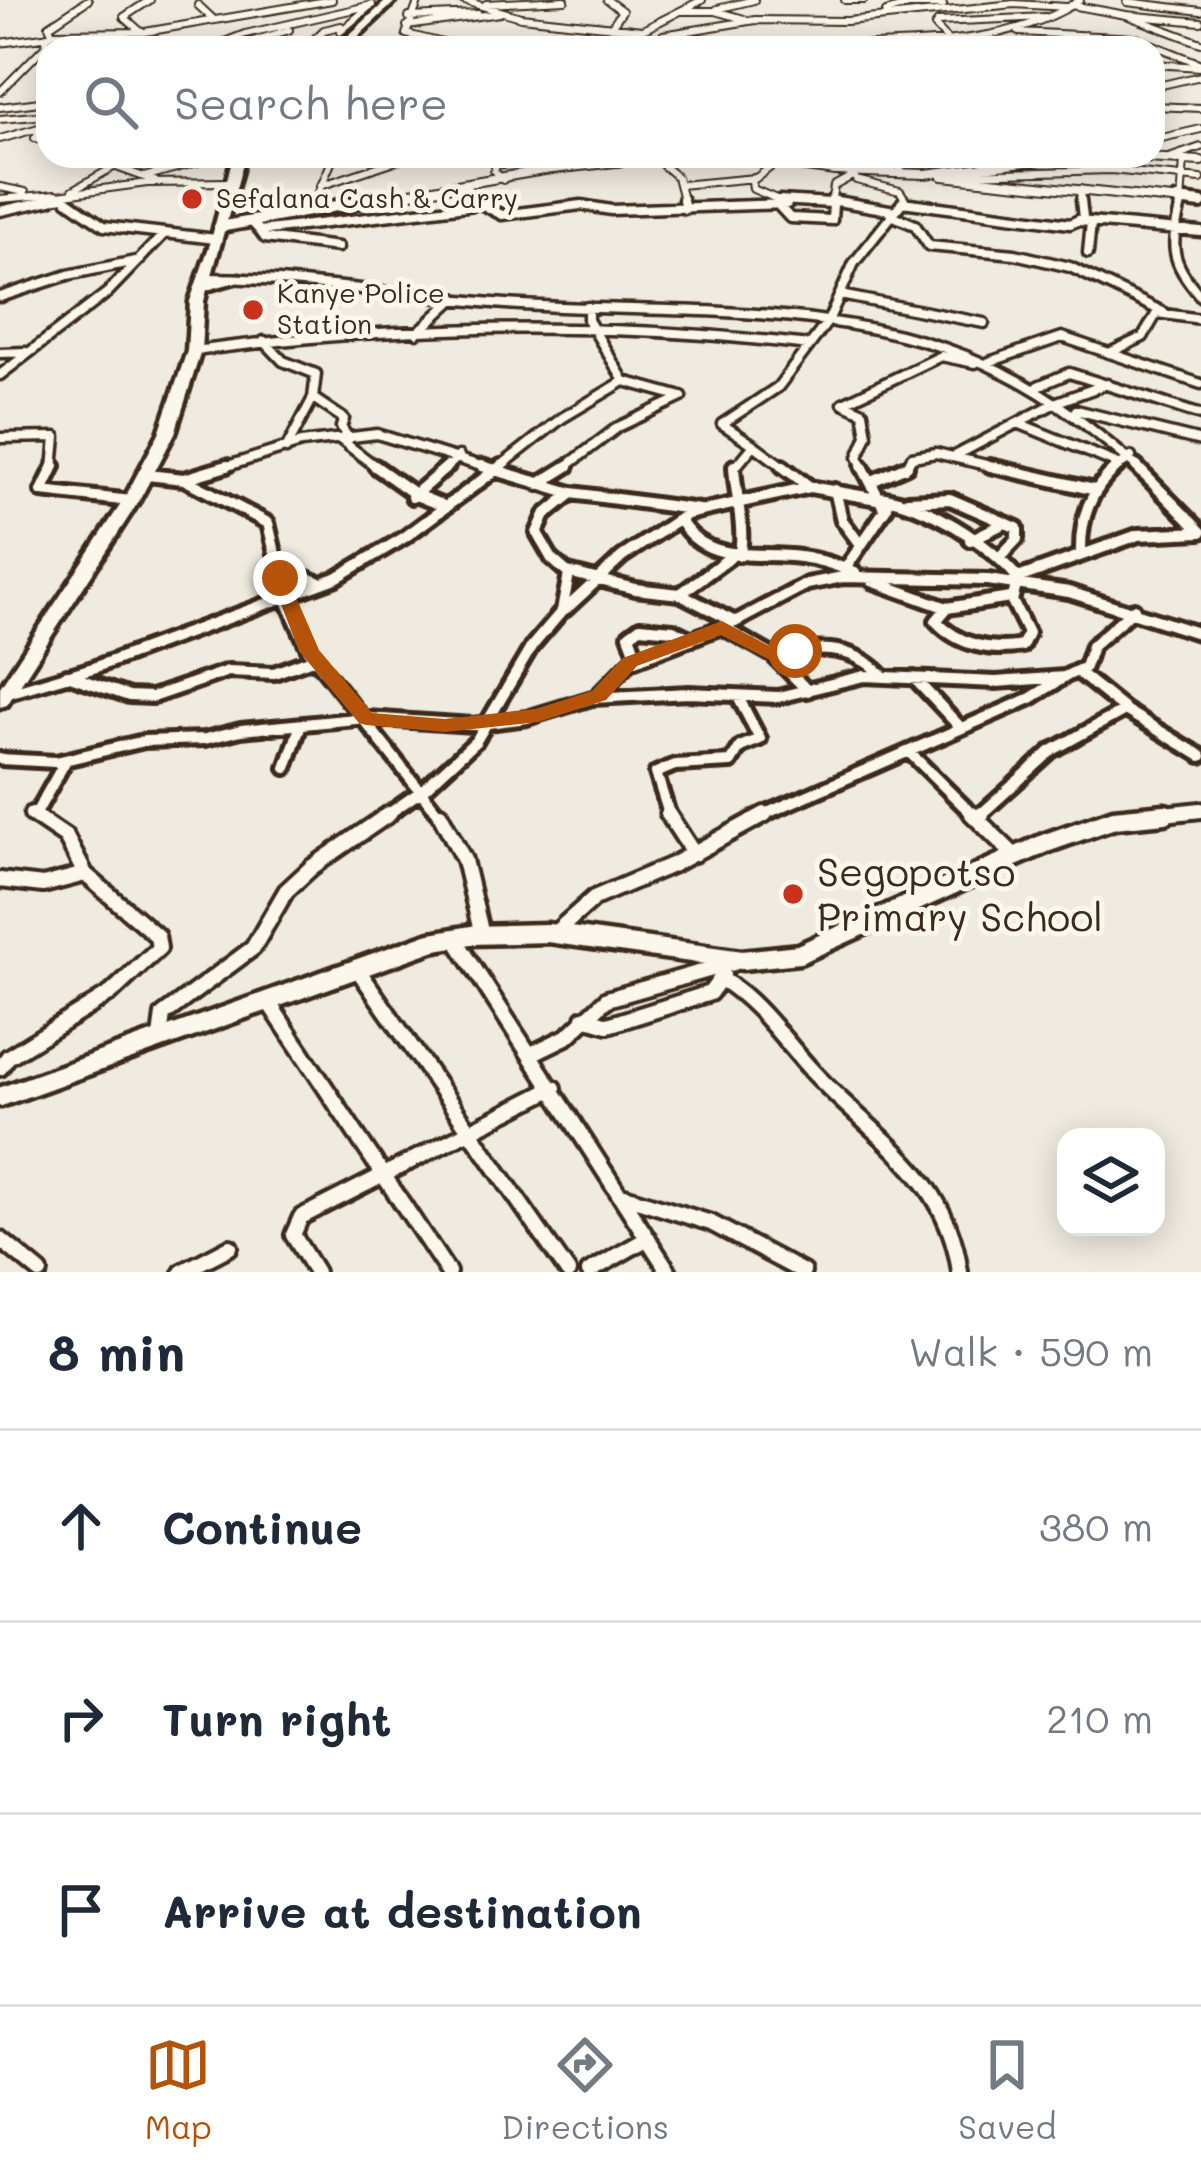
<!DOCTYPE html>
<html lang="en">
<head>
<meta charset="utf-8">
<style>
	body { margin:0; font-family:Mali,sans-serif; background:#f6f6f7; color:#1f2937 }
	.controls { position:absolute; right:36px; bottom:36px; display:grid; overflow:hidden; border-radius:24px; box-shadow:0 6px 30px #0003 }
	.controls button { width:108px; height:108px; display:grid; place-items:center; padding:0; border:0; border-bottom:3px solid #e0e1e3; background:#fff; color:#1f2937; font:60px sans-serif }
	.stop { position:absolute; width:36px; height:36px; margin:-27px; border:9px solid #b45309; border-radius:50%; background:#fff }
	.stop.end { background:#b45309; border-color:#fff; box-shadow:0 3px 12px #0008 }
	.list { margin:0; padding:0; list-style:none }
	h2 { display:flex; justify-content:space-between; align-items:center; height:156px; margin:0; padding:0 48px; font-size:51px }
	h2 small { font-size:39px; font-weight:400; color:#747a83 }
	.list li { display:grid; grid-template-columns:78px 1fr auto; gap:36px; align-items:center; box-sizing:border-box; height:192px; padding:0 48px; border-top:3px solid #e0e1e3 }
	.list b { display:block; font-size:45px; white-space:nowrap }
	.list em { font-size:39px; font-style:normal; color:#747a83 }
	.icon { flex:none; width:66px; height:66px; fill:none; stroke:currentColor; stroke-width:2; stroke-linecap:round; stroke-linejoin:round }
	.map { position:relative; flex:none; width:1201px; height:1272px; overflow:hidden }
	.search { position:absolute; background:#fff; box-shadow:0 6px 30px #0003; left:36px; right:36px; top:36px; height:132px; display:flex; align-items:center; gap:30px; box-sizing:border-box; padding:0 42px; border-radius:36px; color:#747a83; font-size:45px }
	.sheet { height:732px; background:#fff }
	nav { display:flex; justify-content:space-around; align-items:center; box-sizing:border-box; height:168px; border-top:3px solid #e0e1e3; background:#fff; font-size:33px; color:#747a83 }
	nav a { display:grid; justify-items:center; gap:6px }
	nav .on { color:#b45309 }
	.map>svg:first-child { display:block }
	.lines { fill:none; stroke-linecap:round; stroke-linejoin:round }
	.street-far3-casing { stroke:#3b2a1e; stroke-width:10 }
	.street-far2-casing { stroke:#3b2a1e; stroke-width:15 }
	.street-far1-casing { stroke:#3b2a1e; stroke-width:20 }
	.street-casing { stroke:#3b2a1e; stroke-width:22 }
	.secondary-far3-casing { stroke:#3b2a1e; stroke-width:12 }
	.secondary-far2-casing { stroke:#3b2a1e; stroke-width:18 }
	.secondary-far1-casing { stroke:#3b2a1e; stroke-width:22 }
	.secondary-casing { stroke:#3b2a1e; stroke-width:27 }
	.highway-casing { stroke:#3b2a1e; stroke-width:9 }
	.street-far3 { stroke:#fbf7ec; stroke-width:6 }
	.street-far2 { stroke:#fbf7ec; stroke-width:8 }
	.street-far1 { stroke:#fbf7ec; stroke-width:10 }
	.street { stroke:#fbf7ec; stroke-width:14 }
	.secondary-far3 { stroke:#fbf7ec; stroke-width:8 }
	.secondary-far2 { stroke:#fbf7ec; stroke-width:10 }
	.secondary-far1 { stroke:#fbf7ec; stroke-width:14 }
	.secondary { stroke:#fbf7ec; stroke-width:18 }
	.highway { fill:#fbf7ec; fill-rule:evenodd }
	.route { fill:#b45309 }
	.poi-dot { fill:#c8321e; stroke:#fbf7ec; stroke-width:4.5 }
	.labels { text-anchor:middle; stroke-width:10; stroke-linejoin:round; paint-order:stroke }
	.far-poi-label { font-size:27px; fill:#3b2a1e; stroke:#fbf7ec; text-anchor:start }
	.near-poi-label { font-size:39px; fill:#3b2a1e; stroke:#fbf7ec; text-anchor:start }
</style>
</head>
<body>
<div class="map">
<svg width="1201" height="1272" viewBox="0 0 1201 1272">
	<rect width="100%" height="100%" fill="#f0ebe0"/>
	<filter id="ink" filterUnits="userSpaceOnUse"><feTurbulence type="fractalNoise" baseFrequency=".00833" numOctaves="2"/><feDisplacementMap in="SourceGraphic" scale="24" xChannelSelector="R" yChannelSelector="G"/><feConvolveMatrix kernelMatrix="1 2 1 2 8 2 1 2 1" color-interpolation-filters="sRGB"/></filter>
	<g filter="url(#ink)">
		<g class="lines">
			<defs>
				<path id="street-far3" d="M88,0l-39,26 3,7 93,-1 187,-32
					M419,0l-13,34 58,14
					M461,0l60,17 121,13
					M607,0l15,11 -11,16
					M845,0h19
					M1127,2l74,9
					M486,4l79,-4
					M198,5l16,15
					M1071,5l55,10 75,28
					M717,9l37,-9
					M681,11h35l28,8
					M886,12l23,-7h34
					M1126,15l75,7
					M409,17l69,-3
					M407,26l93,-13
					M140,31l-16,-14 26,-17
					M341,31l28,-24
					M1019,32l117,6 65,26
					M663,35l92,-15 92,1 167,-17 53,3
					M1086,35l22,13
					M687,37l106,11
					M945,37l-10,-11 3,-4 107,-5
					M0,43l50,-7
					M209,48l36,-14 127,-29
					M230,48l59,-18
					M305,48l19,-18 17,-4
					M580,48l55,-14 67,-34
					M625,48l8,-3
					M793,48c89,-6 212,4 287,-48
					M1076,48h12
					M1153,64l48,3
					M1153,87l48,-11
					M0,92l46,-47 1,-9
					M1153,106l48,2
					M0,107l48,-6
					M0,119l48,-4
					M42,128l-7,10 13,4
					M0,139l42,-12
					M1153,140l48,-11
					M86,156l69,25
					M652,156l25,21 7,26
					M848,156l8,24 44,11 5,8 -4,4
					M898,156l3,17
					M974,156l14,8
					M1166,159l35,-12
					M776,163l-24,18 1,8 33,14
					M802,167l26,-11
					M963,174l148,-4 90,9
					M144,177l75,-21
					M503,180l-9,-9 2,-6 97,-9
					M680,185l75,-7
					M320,186l90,-30
					M466,186l8,17
					M0,187l25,5
					M1080,189l1,14
					M73,190l46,-26
					M58,195l89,-12 84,-1
					M0,199l56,-5
					M902,202l11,1
					M36,203l27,-5 8,5
					M319,203l-1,-10 16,-37
					M809,203h22
					M835,203h-4l3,-17 20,-11
					M1181,203l3,-43"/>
				<path id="street-far2" d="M67,200l37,26 112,13
					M319,200l1,7
					M473,200l29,15 79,-10 30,5 176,-6
					M683,200l2,9
					M779,200l52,3
					M831,200l64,11
					M1182,200c-12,48 -13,59 19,97
					M902,202l168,22 13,-6 -2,-18
					M778,205l12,13 42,2 1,-16
					M0,211l51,-11
					M891,215l24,10 14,21 86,8 55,13 93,45
					M251,221l9,10 215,-26
					M1079,221l122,11
					M260,231l5,7 73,9
					M1088,253l3,-31
					M203,278c107,0 212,21 318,27 160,10 338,-7 485,69 50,25 91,59 134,95
					M840,295l144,28
					M0,297l68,-22 72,-15
					M417,333l38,-35
					M264,341l19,20 33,13 -3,24 -27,51
					M194,351c203,-27 412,-30 615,-6
					M0,353l26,-1
					M1109,353l34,-16 14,-24 44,6
					M989,362l73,-25 139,47
					M0,375l107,-82 56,-58
					M1038,386l31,-13 132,42
					M313,398l31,21 -3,8 8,12
					M1076,410l125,31
					M1018,423l100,41
					M0,438l56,-1 -3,32
					M341,440l38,29
					M754,445l32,24
					M953,457l104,-55 50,-18
					M218,469l83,-26 76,-9 114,35
					M445,469l14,-13
					M497,469l65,-51 62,-37 -36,-61v-13
					M563,469l55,-42 64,-30 -58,-16
					M734,469l20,-24 -32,-21 56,-37 50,-66 26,-58 50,-63
					M864,469l-6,-12 9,-22 -4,-23 -20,-9 98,-47 34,7
					M905,469l7,-12 24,-4 67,16
					M1114,469l17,-12"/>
				<path id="street-far1" d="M54,466l-12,25 89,10
					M375,466l41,29 30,12
					M482,466l90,27 127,17
					M734,466c1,26 12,67 5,89
					M782,466l28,21
					M862,466l22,42
					M990,466l105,24
					M1136,466l65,66
					M147,475l37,4 84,44 17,73 24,55 132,166
					M184,479l43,-13
					M872,481l35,-15
					M539,484l29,-18
					M835,490l7,30 17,23
					M412,497l36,-31
					M879,497c49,7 107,44 139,81l-6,23 16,32 -6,13c-31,6 -64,-1 -86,-25l11,-13 63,-10
					M907,501l43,-2 67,29v11l-17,18
					M679,519c26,46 76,32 121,38 19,2 37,8 55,16
					M970,540l33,-16
					M1081,554c-1,-36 9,-64 37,-88
					M733,555l-53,39 55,28
					M279,567l41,16
					M845,569l42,-62
					M568,572l67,17 45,5
					M1018,578l120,-43 63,-3
					M872,581l75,27
					M565,610l57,-53 65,-43 123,-27 67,12
					M722,627l50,28 36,36
					M772,655c41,-8 79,-12 110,20
					M638,659l-9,-24 11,-8 33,3 19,9
					M1078,672l47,38 76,46
					M67,675l62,21 23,1 76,-26 46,2 41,-15
					M914,678l47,50
					M5,694l88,-26 243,-90 69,-41 96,-71
					M597,696l33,-34 105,-40 72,-38 36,-7 145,3 81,12 132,42
					M909,752l66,65
					M0,759l56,3 88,-21 61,-2 36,-9 125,-12 107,7 54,-7 65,-20 97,-5 89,4 86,-21 132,6 68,-5 21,-10 7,-21 42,-37
					M286,768l14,-41
					M34,817l32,-57
					M384,817l40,-28 52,-48 56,-95 30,-35 7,-37 -17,-15 -15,-26 8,-18 27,-22
					M670,817l-14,-44 19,-8 56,-3 9,-15 20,-8 -22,-42
					M758,817l273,-119 29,-18
					M978,817l73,-66 74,-41"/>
				<path id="street" d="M440,814l24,46 17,71
					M668,814l26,40
					M972,814l43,42
					M978,817l4,-3
					M0,880l43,5 42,-11
					M556,932l38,-34 80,-34 91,-50
					M454,937l215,335
					M356,967l212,305
					M723,980c39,25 60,60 91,93 62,67 133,101 146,199
					M267,1000l181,272
					M584,1018l24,7 102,-32 13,-18
					M160,1037l3,-22 90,-67 33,-57 26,-24 77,-53
					M531,1054l37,-18 39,-37 126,-36
					M0,1068l8,-11 103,-64 48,-45 -2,-12 -72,-62 -19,-37 -34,-23
					M621,1195l90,28 92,49
					M0,1239l40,33
					M182,1272l48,-25
					M316,1272l-23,-37 8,-18 253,-129
					M589,1272l59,-34"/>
				<path id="secondary-far3" d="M726,156l109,15 90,3 150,-18
					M1108,156l93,5
					M943,176l258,27
					M353,203l191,-33 126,-14"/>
				<path id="secondary-far2" d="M1177,200l24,3
					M219,227l151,-27"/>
				<path id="secondary-far1" d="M1136,817l65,-7"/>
				<path id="secondary" d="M0,1097l431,-155 40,-7 77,-2 194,27 57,-6 247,-111 68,-24 51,-5"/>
				<path id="highway" d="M387,0h10l-51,48h-11z
					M233,156h12l-35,126 30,-7 6,4 -39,11 -3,11 -3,50 -26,82 -36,68 -132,204 -7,2v-20l123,-186 36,-68 28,-82 3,-50 20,-57z"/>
			</defs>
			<use href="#street-far3" class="street-far3-casing"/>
			<use href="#street-far2" class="street-far2-casing"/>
			<use href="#street-far1" class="street-far1-casing"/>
			<use href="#street" class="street-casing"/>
			<use href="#secondary-far3" class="secondary-far3-casing"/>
			<use href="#secondary-far2" class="secondary-far2-casing"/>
			<use href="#secondary-far1" class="secondary-far1-casing"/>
			<use href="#secondary" class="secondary-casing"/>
			<use href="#highway" class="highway-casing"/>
			<use href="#street-far3" class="street-far3"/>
			<use href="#street-far2" class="street-far2"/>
			<use href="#street-far1" class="street-far1"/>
			<use href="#street" class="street"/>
			<use href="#secondary-far3" class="secondary-far3"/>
			<use href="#secondary-far2" class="secondary-far2"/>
			<use href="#secondary-far1" class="secondary-far1"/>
			<use href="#secondary" class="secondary"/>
			<use href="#highway" class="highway"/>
		</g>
	</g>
	<path class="route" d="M273,574h13l33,76 53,63 73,6 91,-10 56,-18 31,-33 99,-37 53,28 20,-4 10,6 -33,10 -51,-26 -84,31 -31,34 -68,22 -93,10 -79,-7 -7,-2 -60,-72 -28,-73z"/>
	<g class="poi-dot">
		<circle cx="192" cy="199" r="12"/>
		<circle cx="253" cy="310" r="12"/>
		<circle cx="793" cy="894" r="12"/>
	</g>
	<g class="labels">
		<g class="far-poi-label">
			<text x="216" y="208">Sefalana Cash &amp; Carry</text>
			<text x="277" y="303">Kanye Police<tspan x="277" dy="31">Station</tspan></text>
		</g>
		<g class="near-poi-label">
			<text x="817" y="886">Segopotso<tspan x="817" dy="45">Primary School</tspan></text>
		</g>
	</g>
</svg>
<div class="controls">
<button><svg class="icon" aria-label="layers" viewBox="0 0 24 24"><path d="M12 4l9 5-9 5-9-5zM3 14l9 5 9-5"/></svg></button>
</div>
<div class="stop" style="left:795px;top:651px"></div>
<div class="stop end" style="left:280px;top:578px"></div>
<div class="search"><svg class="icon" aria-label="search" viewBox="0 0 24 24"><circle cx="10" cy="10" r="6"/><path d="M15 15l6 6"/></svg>Search here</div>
</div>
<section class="sheet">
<h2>8 min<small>Walk · 590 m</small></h2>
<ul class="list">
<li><svg class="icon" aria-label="ahead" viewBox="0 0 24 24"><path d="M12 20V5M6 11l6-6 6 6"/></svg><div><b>Continue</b></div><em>380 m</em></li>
<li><svg class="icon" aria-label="right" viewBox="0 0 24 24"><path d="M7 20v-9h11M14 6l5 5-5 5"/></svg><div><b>Turn right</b></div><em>210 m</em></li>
<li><svg class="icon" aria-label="arrive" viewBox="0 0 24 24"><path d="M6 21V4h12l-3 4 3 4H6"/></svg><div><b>Arrive at destination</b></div></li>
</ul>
</section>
<nav>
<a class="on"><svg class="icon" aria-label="map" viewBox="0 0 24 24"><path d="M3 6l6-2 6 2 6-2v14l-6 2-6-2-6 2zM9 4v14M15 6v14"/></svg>Map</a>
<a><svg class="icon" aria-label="directions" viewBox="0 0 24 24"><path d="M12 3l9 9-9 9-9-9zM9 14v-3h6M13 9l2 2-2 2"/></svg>Directions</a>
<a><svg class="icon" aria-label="saved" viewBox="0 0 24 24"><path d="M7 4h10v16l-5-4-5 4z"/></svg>Saved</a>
</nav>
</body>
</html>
